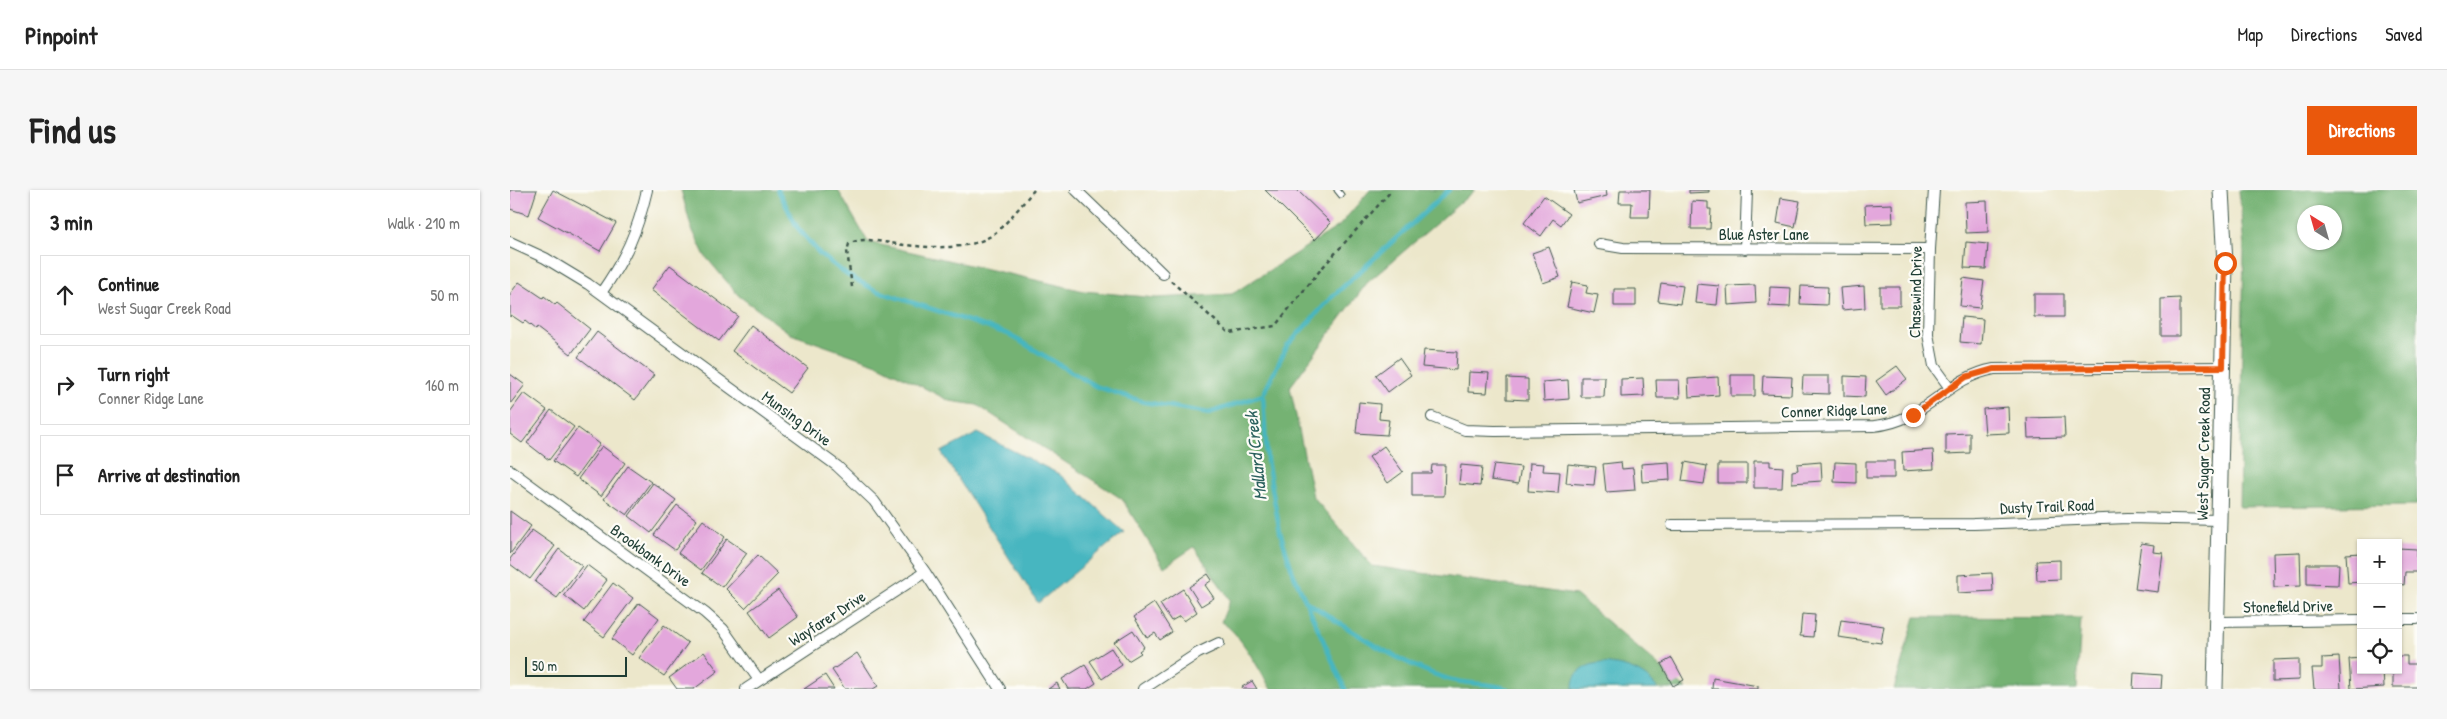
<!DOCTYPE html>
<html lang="en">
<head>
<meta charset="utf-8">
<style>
	body { margin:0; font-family:"Patrick Hand",sans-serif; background:#f6f6f6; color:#222 }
	.controls { position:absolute; right:15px; bottom:15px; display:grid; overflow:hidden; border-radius:0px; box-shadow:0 1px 4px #0004 }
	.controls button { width:45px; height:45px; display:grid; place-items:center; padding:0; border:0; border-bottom:1px solid #e0e0e0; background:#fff; color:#222; font:25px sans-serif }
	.compass { position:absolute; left:1787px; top:15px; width:45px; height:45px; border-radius:50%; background:#fff; box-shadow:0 1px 4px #0004; rotate:323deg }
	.scale { position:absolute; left:15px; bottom:12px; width:102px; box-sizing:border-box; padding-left:5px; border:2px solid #1f3d34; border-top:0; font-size:14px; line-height:18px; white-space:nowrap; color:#1f3d34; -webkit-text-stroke:4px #fdfcf7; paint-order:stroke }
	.stop { position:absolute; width:15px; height:15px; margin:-11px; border:4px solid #ea580c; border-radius:50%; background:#fff }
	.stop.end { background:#ea580c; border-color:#fff; box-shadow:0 1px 5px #0008 }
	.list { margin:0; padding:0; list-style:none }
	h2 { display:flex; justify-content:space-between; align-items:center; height:65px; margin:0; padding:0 20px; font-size:21px }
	h2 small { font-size:16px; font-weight:400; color:#767676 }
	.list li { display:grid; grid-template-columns:32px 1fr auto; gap:15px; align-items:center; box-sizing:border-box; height:80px; margin:0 10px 10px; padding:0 10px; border:1px solid #e0e0e0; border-radius:0px }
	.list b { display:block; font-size:19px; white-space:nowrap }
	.list p { margin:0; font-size:16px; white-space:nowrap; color:#767676 }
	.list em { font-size:16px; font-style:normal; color:#767676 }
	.icon { flex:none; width:28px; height:28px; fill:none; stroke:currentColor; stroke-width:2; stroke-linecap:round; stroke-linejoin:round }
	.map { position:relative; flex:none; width:1907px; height:499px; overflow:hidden; border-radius:0px }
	header { display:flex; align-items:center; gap:30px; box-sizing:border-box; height:70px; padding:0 25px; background:#fff; border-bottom:1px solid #e0e0e0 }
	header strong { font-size:24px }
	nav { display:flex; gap:28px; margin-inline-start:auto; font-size:18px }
	.intro { display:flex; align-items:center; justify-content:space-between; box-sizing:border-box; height:120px; padding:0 30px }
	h1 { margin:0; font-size:35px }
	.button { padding:12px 22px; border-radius:0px; background:#ea580c; color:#fff; font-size:18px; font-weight:700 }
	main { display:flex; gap:30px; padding:0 30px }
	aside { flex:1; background:#fff; border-radius:0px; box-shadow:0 1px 4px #0004 }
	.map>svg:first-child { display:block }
	.forest { fill:#75b273; stroke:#4a7854; fill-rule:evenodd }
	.water { fill:#47b6c0; stroke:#337a7a }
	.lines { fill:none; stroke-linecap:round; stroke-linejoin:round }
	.stream { stroke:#47b6c0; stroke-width:4.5 }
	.building { fill:#e3a7dc }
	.service-casing { stroke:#3e564b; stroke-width:7 }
	.minor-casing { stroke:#3e564b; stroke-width:12 }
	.secondary-casing { stroke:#3e564b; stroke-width:17 }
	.path { stroke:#3e564b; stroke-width:2.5; stroke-dasharray:4 4; stroke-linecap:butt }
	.service { stroke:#fff; stroke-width:5 }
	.minor { stroke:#fff; stroke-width:10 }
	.secondary { stroke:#fff; stroke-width:15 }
	.route { stroke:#ea580c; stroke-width:6 }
	.labels { text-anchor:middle; stroke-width:4.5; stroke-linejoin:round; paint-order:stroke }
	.street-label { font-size:16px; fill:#1f3d34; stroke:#fdfcf7 }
	.water-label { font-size:18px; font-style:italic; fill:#2b615e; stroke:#fdfcf7 }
</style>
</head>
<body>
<header>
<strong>Pinpoint</strong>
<nav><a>Map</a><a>Directions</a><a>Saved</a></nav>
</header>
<div class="intro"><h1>Find us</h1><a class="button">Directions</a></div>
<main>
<aside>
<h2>3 min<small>Walk · 210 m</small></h2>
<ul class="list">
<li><svg class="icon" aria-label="ahead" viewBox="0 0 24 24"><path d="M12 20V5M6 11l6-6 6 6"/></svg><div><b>Continue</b><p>West Sugar Creek Road</p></div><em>50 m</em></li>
<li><svg class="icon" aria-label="right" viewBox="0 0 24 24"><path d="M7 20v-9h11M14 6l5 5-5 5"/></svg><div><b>Turn right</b><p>Conner Ridge Lane</p></div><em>160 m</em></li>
<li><svg class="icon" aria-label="arrive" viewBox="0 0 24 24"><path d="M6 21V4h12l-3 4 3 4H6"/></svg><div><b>Arrive at destination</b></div></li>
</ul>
</aside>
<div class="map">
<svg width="1907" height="499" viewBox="0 0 1907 499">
	<rect width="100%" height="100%" fill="#fdfcf7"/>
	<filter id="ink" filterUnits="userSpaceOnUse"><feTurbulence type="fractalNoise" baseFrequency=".02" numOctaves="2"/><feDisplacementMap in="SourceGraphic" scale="10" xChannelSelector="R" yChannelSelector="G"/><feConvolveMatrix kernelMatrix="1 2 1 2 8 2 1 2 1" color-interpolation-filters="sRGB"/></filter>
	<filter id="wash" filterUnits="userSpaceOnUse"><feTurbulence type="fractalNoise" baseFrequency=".0096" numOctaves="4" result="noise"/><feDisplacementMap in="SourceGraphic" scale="20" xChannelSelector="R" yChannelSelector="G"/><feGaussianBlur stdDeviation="1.12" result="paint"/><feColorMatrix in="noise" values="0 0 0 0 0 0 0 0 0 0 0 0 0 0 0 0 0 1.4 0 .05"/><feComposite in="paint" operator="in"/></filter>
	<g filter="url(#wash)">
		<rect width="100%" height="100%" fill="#ece7cb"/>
		<path class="forest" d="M171,0h157l30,52 216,49 72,7 76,-4 107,-68 31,-36h105l-108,93 -77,104 23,110 59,69 204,29 110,94h-415c-12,-19 -31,-57 -50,-67l9,-22 -36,-53 -30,20 -42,-68 -145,-94 -27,-4 -73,-37 -86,-30 -52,-38 -34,-40 -14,-29z
			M1729,0h178v315l-178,2 5,-258zM1794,22h30v30h-30z
			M1405,427l166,1 -4,71h-183z"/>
		<path class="water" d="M468,243l81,41 65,58 -86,71 -97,-151z
			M1089,473c23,1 45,7 59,26h-85c-1,-17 12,-24 26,-26z"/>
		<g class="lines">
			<path class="stream" d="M268,0l19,37 23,27 27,21 30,16 131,43 87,52 49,16 65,11 54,-18
				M797,412c44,28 90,61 141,77 19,6 40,3 60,10
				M835,499l-52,-116 -13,-41 -13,-72 -4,-65 24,-49 45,-49 117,-107"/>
		</g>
		<g id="blocks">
			<path class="building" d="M0,0h27l-8,25 -19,-6z
				M43,0l63,33 -16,28 -62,-34z
				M755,0h32l34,33 -16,17z
				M1064,0h32l1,6 -30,7z
				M1110,0h30l-1,27h-18l1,-14h-13z
				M1179,0h20v2l-20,1z
				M1034,6l25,18 -8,11 -8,-6 -12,17 -17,-13z
				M1271,8l19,3 -5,26 -18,-4z
				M1182,11l16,1v7h3l-1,20h-19z
				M1477,11l1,31 -22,1 -1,-31z
				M1382,14l1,19 -27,1 -1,-19z
				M1456,52l22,2 -2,25 -22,-1z
				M1039,57l11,30 -17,6 -11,-30z
				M160,75l68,51 -19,25 -68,-51z
				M1453,88l21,3 -4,27 -20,-2z
				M9,92l24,16 1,-2 11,9 2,-2 33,26 -19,25 -34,-26 -1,2 -11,-9 -2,2 -12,-8 -1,2v-23z
				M1062,92l16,3 -2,8 12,2 -4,18 -27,-6z
				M1151,93l22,3 -3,18 -22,-3z
				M1187,94l22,2 -2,19 -22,-2z
				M1245,95l1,18 -28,2 -1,-19z
				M1291,96l27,1 -1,18 -27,-1z
				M1354,96l1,22 -23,2 -2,-22z
				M1260,97l21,1 -1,19 -21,-1z
				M1370,97h20v19h-20z
				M1104,99h22v17h-22z
				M1524,104h30v23h-30z
				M1670,108v38h-19v-37z
				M1452,127l21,2 -2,25 -21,-2z
				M241,135l57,43 -19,25 -57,-42z
				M87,142l57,43 -19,25 -57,-43z
				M914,160l33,2 -1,18 -34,-3z
				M889,168l12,17 -23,17 -12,-17z
				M1387,176l10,13 -21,16 -10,-14z
				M959,182l20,1 -2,20 -19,-1z
				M0,184l15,11 -15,19z
				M1221,185h24v21h-24z
				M1253,186l29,1 -1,18 -29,-1z
				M1293,186h26v18l-27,-1z
				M1334,186l22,1 -1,20 -21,-1z
				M1071,187h24l-1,20h-23z
				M1208,187l1,18 -30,2 -1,-18z
				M997,188l21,1v21l-21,-1z
				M1133,188l1,18 -23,1v-18z
				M1058,190l1,19 -25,2 -1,-19z
				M1146,190h23l1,18h-23z
				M14,203l23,17 -25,33 -12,-9v-22z
				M849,212l21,2 -1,15 10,1 -2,15 -31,-2z
				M1498,217l1,26 -24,1 -2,-25z
				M41,220l23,17 -25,33 -22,-17z
				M1554,227l1,20 -37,1 -1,-20z
				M68,238l22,16 -24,33 -23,-16z
				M1460,243v20l-24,1v-20z
				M92,256l23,17 -24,33 -23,-17z
				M874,256l19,26 -15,11 -19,-26z
				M1423,260l1,19 -31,2 -1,-19z
				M1244,271h16v5l13,1 -1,21h-28z
				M1356,271h28v17h-28z
				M1111,272l1,7 11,-1 2,22 -29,2 -3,-28z
				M1159,272l1,18 -28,2 -1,-18z
				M1175,272l22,4 -3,18 -22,-3z
				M1311,272l1,19 -30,2v-12l6,-1 -1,-6z
				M1325,272l21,1v20l-22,-1z
				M1020,273l14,1 -1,7 17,1 -2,21 -30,-2z
				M984,274l27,3 -3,17 -27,-4z
				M1058,274l28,3 -2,18 -28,-2z
				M1208,274h29v19h-29z
				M922,275h13l-1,31h-32v-23h19z
				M951,275l21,2 -2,19 -21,-2z
				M118,276l23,16 -24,33 -23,-16z
				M143,293l23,17 -25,33 -22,-17z
				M167,315l20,15 -22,30 -21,-15z
				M0,321l21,15 -21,28z
				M193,330l22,17 -24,33 -23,-17z
				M22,340l23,16 -25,33 -20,-15v-5z
				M217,349l20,14 -25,34 -20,-14z
				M1631,353l13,2 -1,7 10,1 -5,39 -23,-3z
				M1888,358l19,1v23h-12l-1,13 -6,-1z
				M49,359l23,17 -25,32 -22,-16z
				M1790,362l1,34 -27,1 -1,-34z
				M1851,363v29l-13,1 -2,-29z
				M248,365l20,19 -33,34 -19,-19z
				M1550,370v19l-23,1 -1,-19z
				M1797,374h32l-1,21 -31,-1z
				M77,375l20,15 -23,31 -20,-16z
				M1482,383l1,18 -35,2v-18z
				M698,384l4,6 -7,5 9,13 -13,8 -12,-19z
				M103,393l20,15 -29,39 -20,-15z
				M673,399l14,23 -13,9 -4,-5 -9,5 -11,-17z
				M268,400l20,27 -29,21 -20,-27z
				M129,413l20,15 -27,37 -20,-16z
				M644,413l18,29 -12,8 -5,-7 -8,5 -13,-21z
				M1292,424l13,1 -2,22 -13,-1z
				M1331,430l43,6 -3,17 -43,-6z
				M154,435l24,18 -24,33 -25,-18z
				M623,440l11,17 -5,4 2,2 -13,8 -14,-19z
				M601,458l11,17 -20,14 -12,-18z
				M194,462l14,19 -24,18h-17l-8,-11z
				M347,463l21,33 -5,3h-28l-13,-19z
				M1888,466h9v8h10v23h-24v-17h5z
				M1829,467l2,32h-27l-2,-21h10v-10z
				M1162,468l12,22 -11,6 -12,-22z
				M1851,468v12h22l1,17 -33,2 -2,-30z
				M1789,469v21l-26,1v-21z
				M575,475l11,18 -9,6h-19l-6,-10z
				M1624,483l28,2 -1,14h-28z
				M315,485l9,14h-30z
				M1203,488l45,8v3h-46z
				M742,491l5,8h-14l-1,-2z
				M547,493l3,6h-12z"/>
		</g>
	</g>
	<g filter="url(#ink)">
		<use href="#blocks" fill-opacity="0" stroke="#3e564b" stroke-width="1"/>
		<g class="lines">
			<defs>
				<path id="service" d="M827,0l4,5"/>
				<path id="minor" d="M566,0l87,84
					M1424,0l-4,59 -2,85 6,32 16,22
					M0,52l35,16 43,26 249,182 37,35 51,71 75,117
					M1089,54l24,4 307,1
					M1235,59l2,-59
					M91,103c25,-36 36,-60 46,-103
					M922,227l33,13 30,1 379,-5c53,-5 71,-48 120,-57l229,-2
					M0,280l195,143 18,16 36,51
					M1162,335l302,-1 154,-6 91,2
					M1888,429h19
					M1707,432l144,-2
					M236,499l179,-117
					M633,499l55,-36 21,-10"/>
				<path id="secondary" d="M1705,499l10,-426 -4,-73"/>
			</defs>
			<use href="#service" class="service-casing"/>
			<use href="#minor" class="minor-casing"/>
			<use href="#secondary" class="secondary-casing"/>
			<path class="path" d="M661,91l58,52 46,-7 47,-58 70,-78
				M342,97l-5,-36 2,-7c13,-7 27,-3 41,-1 27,4 75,9 99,-6 13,-7 35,-35 45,-47"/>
			<use href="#service" class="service"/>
			<use href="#minor" class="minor"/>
			<use href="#secondary" class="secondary"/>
		</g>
	</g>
	<g class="lines" filter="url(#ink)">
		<path class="route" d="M1403,225l53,-38 28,-8 229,-2 2,-104"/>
	</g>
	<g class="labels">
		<g class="street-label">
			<text x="1254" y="50">Blue Aster Lane</text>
			<text transform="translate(1405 102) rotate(-89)" y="6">Chasewind Drive</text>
			<text transform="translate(1324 220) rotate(-2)" y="6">Conner Ridge Lane</text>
			<text transform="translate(287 228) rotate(36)" y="6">Munsing Drive</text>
			<text transform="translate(1693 264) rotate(-89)" y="6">West Sugar Creek Road</text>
			<text transform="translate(1537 316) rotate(-2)" y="6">Dusty Trail Road</text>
			<text transform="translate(141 365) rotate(36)" y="6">Brookbank Drive</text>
			<text transform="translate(1778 416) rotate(-1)" y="6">Stonefield Drive</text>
			<text transform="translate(317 428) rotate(-33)" y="6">Wayfarer Drive</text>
		</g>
		<g class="water-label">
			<text transform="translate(746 266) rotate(-96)" y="6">Mallard Creek</text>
		</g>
	</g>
</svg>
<div class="controls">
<button>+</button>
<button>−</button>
<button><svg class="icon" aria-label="locate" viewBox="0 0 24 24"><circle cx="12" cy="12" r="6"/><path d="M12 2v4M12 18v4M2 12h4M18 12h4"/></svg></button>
</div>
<svg class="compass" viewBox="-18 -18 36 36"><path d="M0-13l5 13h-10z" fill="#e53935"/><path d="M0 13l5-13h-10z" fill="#767676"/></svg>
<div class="scale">50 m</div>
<div class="stop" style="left:1715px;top:73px"></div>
<div class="stop end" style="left:1403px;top:225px"></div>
</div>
</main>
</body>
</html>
